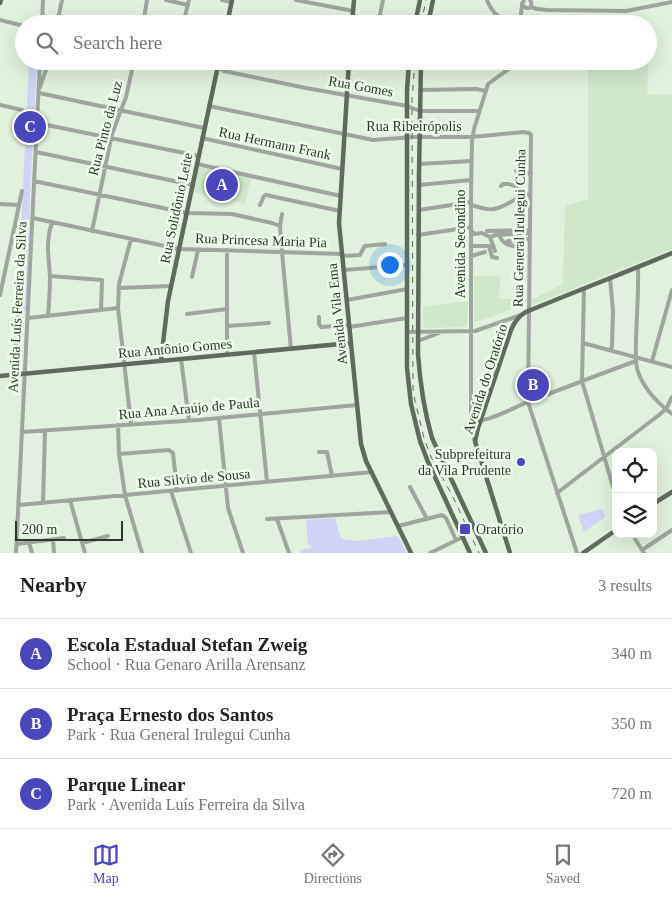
<!DOCTYPE html>
<html lang="en">
<head>
<meta charset="utf-8">
<style>
	body { margin:0; font-family:Georgia,serif; background:#f6f6f6; color:#222 }
	.controls { position:absolute; right:15px; bottom:15px; display:grid; overflow:hidden; border-radius:10px; box-shadow:0 5px 20px #0002 }
	.controls button { width:45px; height:45px; display:grid; place-items:center; padding:0; border:0; border-bottom:1px solid #e0e0e0; background:#fff; color:#222; font:25px sans-serif }
	.scale { position:absolute; left:15px; bottom:12px; width:108px; box-sizing:border-box; padding-left:5px; border:2px solid #2e352d; border-top:0; font-size:14px; line-height:18px; white-space:nowrap; color:#2e352d; -webkit-text-stroke:4px #edffea; paint-order:stroke }
	.you { position:absolute; left:389px; top:264px; width:18px; height:18px; margin:-12px; border:4px solid #fff; border-radius:50%; background:#1a73e8; box-shadow:0 0 0 8px #1a73e833 }
	.badge { display:grid; place-items:center; width:32px; height:32px; border-radius:50%; background:#4a47bd; color:#fff; font-size:16px; font-weight:700 }
	.pin { position:absolute; translate:-50% -50%; border:2px solid #fff; box-shadow:0 1px 5px #0006 }
	.list { margin:0; padding:0; list-style:none }
	h2 { display:flex; justify-content:space-between; align-items:center; height:65px; margin:0; padding:0 20px; font-size:21px }
	h2 small { font-size:16px; font-weight:400; color:#767676 }
	.list li { display:grid; grid-template-columns:32px 1fr auto; gap:15px; align-items:center; box-sizing:border-box; height:70px; padding:0 20px; border-top:1px solid #e0e0e0 }
	.list b { display:block; font-size:19px; white-space:nowrap }
	.list p { margin:0; font-size:16px; white-space:nowrap; color:#767676 }
	.list em { font-size:16px; font-style:normal; color:#767676 }
	.icon { flex:none; width:28px; height:28px; fill:none; stroke:currentColor; stroke-width:2; stroke-linecap:round; stroke-linejoin:round }
	.map { position:relative; flex:none; width:672px; height:553px; overflow:hidden }
	.search { position:absolute; background:#fff; box-shadow:0 5px 20px #0002; left:15px; right:15px; top:15px; height:55px; display:flex; align-items:center; gap:12px; box-sizing:border-box; padding:0 18px; border-radius:28px; color:#767676; font-size:19px }
	.sheet { height:275px; background:#fff }
	nav { display:flex; justify-content:space-around; align-items:center; box-sizing:border-box; height:70px; border-top:1px solid #e0e0e0; background:#fff; font-size:14px; color:#767676 }
	nav a { display:grid; justify-items:center; gap:2px }
	nav .on { color:#4a47bd }
	.map>svg:first-child { display:block }
	.built { fill:#d0e7cc }
	.green { fill:#cfd4f4 }
	.lines { fill:none; stroke-linecap:round; stroke-linejoin:round }
	.minor { stroke:#9ea69d; stroke-width:4 }
	.major { stroke:#5f6c5d; stroke-width:4.5 }
	.rail { stroke:#5c665b; stroke-width:1; stroke-dasharray:6 6; stroke-linecap:butt }
	.poi-dot { fill:#4a47bd; stroke:#edffea; stroke-width:2 }
	.labels { text-anchor:middle; stroke-width:5; stroke-linejoin:round; paint-order:stroke }
	.street-label { font-size:14px; fill:#2e352d; stroke:#edffea }
	.poi-label { font-size:14px; fill:#2e352d; stroke:#edffea; text-anchor:end }
</style>
</head>
<body>
<div class="map">
<svg width="672" height="553" viewBox="0 0 672 553">
	<rect width="100%" height="100%" fill="#e0f1dd"/>
	<path class="built" d="M648,48h1l-2,44 1,2 24,1v154l-140,56 -1,-5 32,-16 2,-78 23,-7v-130l14,-2 6,-6h40z
		M199,167l52,11 -6,26 -52,-12z
		M474,276h26l-1,23h28l-1,4 -32,13 -19,6z
		M468,301l-1,26 -42,1 -2,-2v-19z"/>
	<path class="green" d="M29,61h8l-7,133 -3,119 -8,-8 1,-54z
		M603,509l2,8 -21,15 -6,-17z
		M335,518l6,21 16,2 41,-5 9,17h-107v-3l11,-2v-3h-3l-2,-25z"/>
	<g class="lines">
		<path class="minor" d="M166,0l22,5
			M222,0l9,2
			M296,0l57,11
			M487,0c5,14 17,24 33,21
			M524,0l-2,4c4,8 13,3 8,-4
			M531,7l6,2 10,1 79,1 46,-9
			M0,20l24,6
			M143,22l9,2
			M520,22l2,-16
			M42,24l1,-24
			M57,24l5,-24
			M143,24l4,-24
			M183,24l6,-24
			M378,24l5,-24
			M194,61l19,5 11,5 82,17 101,18 13,5h59
			M40,87l9,-26
			M420,90l56,-1 10,2
			M39,93l165,35
			M0,105l22,5
			M209,106l164,34 41,-3h58l51,-5 6,1 2,2 -3,267 49,151
			M37,123l162,33
			M202,138l140,31
			M36,152l157,33
			M197,164l144,32
			M419,164l53,-3
			M516,171l15,3
			M34,181l153,32 45,1 40,9 8,3
			M419,185l52,-5
			M501,186l2,-2h6l8,3 1,2 7,5
			M0,204l19,1
			M260,205l4,-9 2,-1 74,16
			M471,205c7,1 15,6 23,4 13,-2 26,-15 36,-15
			M419,210l52,-8
			M282,214l-2,12 2,26 9,97
			M33,218l146,31 163,5
			M471,230l3,4 8,-1 8,4 6,-2 34,-2
			M92,231l20,-97 14,-37 8,-36
			M487,231l43,-1
			M418,235l53,-8
			M499,235c4,9 10,11 19,12l1,-5
			M490,237l5,14
			M131,239l-12,45 -1,24 13,116
			M508,241l11,1c2,-3 7,-4 11,-2
			M471,246h18l3,11 5,1
			M342,256l18,-1 4,-8 1,-1 20,-2
			M471,256l14,-4
			M638,268c1,31 -3,62 -2,93 1,21 20,41 36,53
			M344,270l63,-5
			M50,276l52,4 -1,30
			M192,277l6,-27
			M610,278l3,33 -1,34 -1,5
			M119,288l52,-2
			M584,289l-2,92 34,116
			M0,295l22,-104
			M347,300l60,-11
			M187,314l40,-5
			M48,316c1,-13 2,-26 2,-39 -1,-21 -5,-34 2,-55
			M319,317v7l2,3 28,-2
			M28,318l90,-10
			M227,326l42,-3
			M349,327l58,-9
			M407,332l68,-1 46,-16
			M418,341l21,-8
			M583,343l89,24
			M254,352l13,130
			M227,354v-104
			M181,359l8,61
			M652,361l20,-71
			M13,374l6,-66
			M219,418l9,90 15,45
			M471,421c15,2 42,-13 57,-19 36,-14 72,-28 108,-41
			M118,425l1,29 6,41 17,58
			M22,432l176,-12 159,-15
			M475,441l-3,-9 -1,-11v-228l1,-52 2,-12 14,-45 22,-16 3,-7
			M319,452h8l5,24
			M119,454l50,-4 4,3 4,38
			M410,487l17,32
			M171,491l20,62
			M557,493l102,-78 7,-6 6,-12
			M70,500l15,53
			M43,503l2,-72
			M19,505l353,-33
			M267,519l124,-7
			M277,519l12,34
			M398,526l44,-11 4,3 10,22
			M632,534l12,19
			M53,540l1,13
			M29,542l3,11
			M82,543l26,-7
			M17,544l47,-6
			M642,550l30,-20
			M16,553l24,-492
			M430,553l33,-16"/>
		<path class="major" d="M0,3l1,-3
			M227,24l5,-24
			M352,24l2,-24
			M415,24l5,-24
			M428,24l5,-24
			M349,61l-10,162 22,221 5,17 45,92
			M409,61l-2,30v277l4,36 9,37 8,21 42,91
			M421,61l-2,113 -1,180c2,29 6,56 14,84l54,115
			M161,360l7,-59 51,-240
			M0,376l351,-33
			M471,421l4,5 3,2
			M653,504l19,-12
			M510,553l-35,-112 3,-13 33,-98c3,-7 7,-14 15,-18 48,-20 98,-39 146,-59
			M583,553l33,-23"/>
		<path class="rail" d="M421,24l5,-24
			M415,61l-3,39 1,289 2,12 9,37 7,19 22,40 26,56"/>
	</g>
	<g class="poi-dot">
		<circle cx="521" cy="462" r="5"/>
		<rect x="459" y="523" width="12" height="12" rx="2.5"/>
	</g>
	<g class="labels">
		<g class="street-label">
			<text transform="translate(361 86) rotate(10)" y="5">Rua Gomes</text>
			<text x="414" y="131">Rua Ribeirópolis</text>
			<text transform="translate(105 128) rotate(-75)" y="5">Rua Pinto da Luz</text>
			<text transform="translate(275 143) rotate(12)" y="5">Rua Hermann Frank</text>
			<text transform="translate(176 208) rotate(-78)" y="5">Rua Solidônio Leite</text>
			<text transform="translate(519 228) rotate(-89)" y="5">Rua General Irulegui Cunha</text>
			<text transform="translate(261 240) rotate(2)" y="5">Rua Princesa Maria Pia</text>
			<text transform="translate(460 244) rotate(-90)" y="5">Avenida Secondino</text>
			<text transform="translate(17 307) rotate(-87)" y="5">Avenida Luís Ferreira da Silva</text>
			<text transform="translate(337 314) rotate(-96)" y="5">Avenida Vila Ema</text>
			<text transform="translate(175 348) rotate(-5)" y="5">Rua Antônio Gomes</text>
			<text transform="translate(485 379) rotate(-72)" y="5">Avenida do Oratório</text>
			<text transform="translate(189 408) rotate(-5)" y="5">Rua Ana Araújo de Paula</text>
			<text transform="translate(194 478) rotate(-5)" y="5">Rua Silvio de Sousa</text>
		</g>
		<g class="poi-label">
			<text x="511" y="459">Subprefeitura<tspan x="511" dy="16">da Vila Prudente</tspan></text>
			<text x="476" y="534" text-anchor="start">Oratório</text>
		</g>
	</g>
</svg>
<div class="controls">
<button><svg class="icon" aria-label="locate" viewBox="0 0 24 24"><circle cx="12" cy="12" r="6"/><path d="M12 2v4M12 18v4M2 12h4M18 12h4"/></svg></button>
<button><svg class="icon" aria-label="layers" viewBox="0 0 24 24"><path d="M12 4l9 5-9 5-9-5zM3 14l9 5 9-5"/></svg></button>
</div>
<div class="scale">200 m</div>
<div class="you"></div>
<div class="pin badge" style="left:222px;top:185px">A</div>
<div class="pin badge" style="left:533px;top:385px">B</div>
<div class="pin badge" style="left:30px;top:127px">C</div>
<div class="search"><svg class="icon" aria-label="search" viewBox="0 0 24 24"><circle cx="10" cy="10" r="6"/><path d="M15 15l6 6"/></svg>Search here</div>
</div>
<section class="sheet">
<h2>Nearby<small>3 results</small></h2>
<ul class="list">
<li><span class="badge">A</span><div><b>Escola Estadual Stefan Zweig</b><p>School · Rua Genaro Arilla Arensanz</p></div><em>340 m</em></li>
<li><span class="badge">B</span><div><b>Praça Ernesto dos Santos</b><p>Park · Rua General Irulegui Cunha</p></div><em>350 m</em></li>
<li><span class="badge">C</span><div><b>Parque Linear</b><p>Park · Avenida Luís Ferreira da Silva</p></div><em>720 m</em></li>
</ul>
</section>
<nav>
<a class="on"><svg class="icon" aria-label="map" viewBox="0 0 24 24"><path d="M3 6l6-2 6 2 6-2v14l-6 2-6-2-6 2zM9 4v14M15 6v14"/></svg>Map</a>
<a><svg class="icon" aria-label="directions" viewBox="0 0 24 24"><path d="M12 3l9 9-9 9-9-9zM9 14v-3h6M13 9l2 2-2 2"/></svg>Directions</a>
<a><svg class="icon" aria-label="saved" viewBox="0 0 24 24"><path d="M7 4h10v16l-5-4-5 4z"/></svg>Saved</a>
</nav>
</body>
</html>
